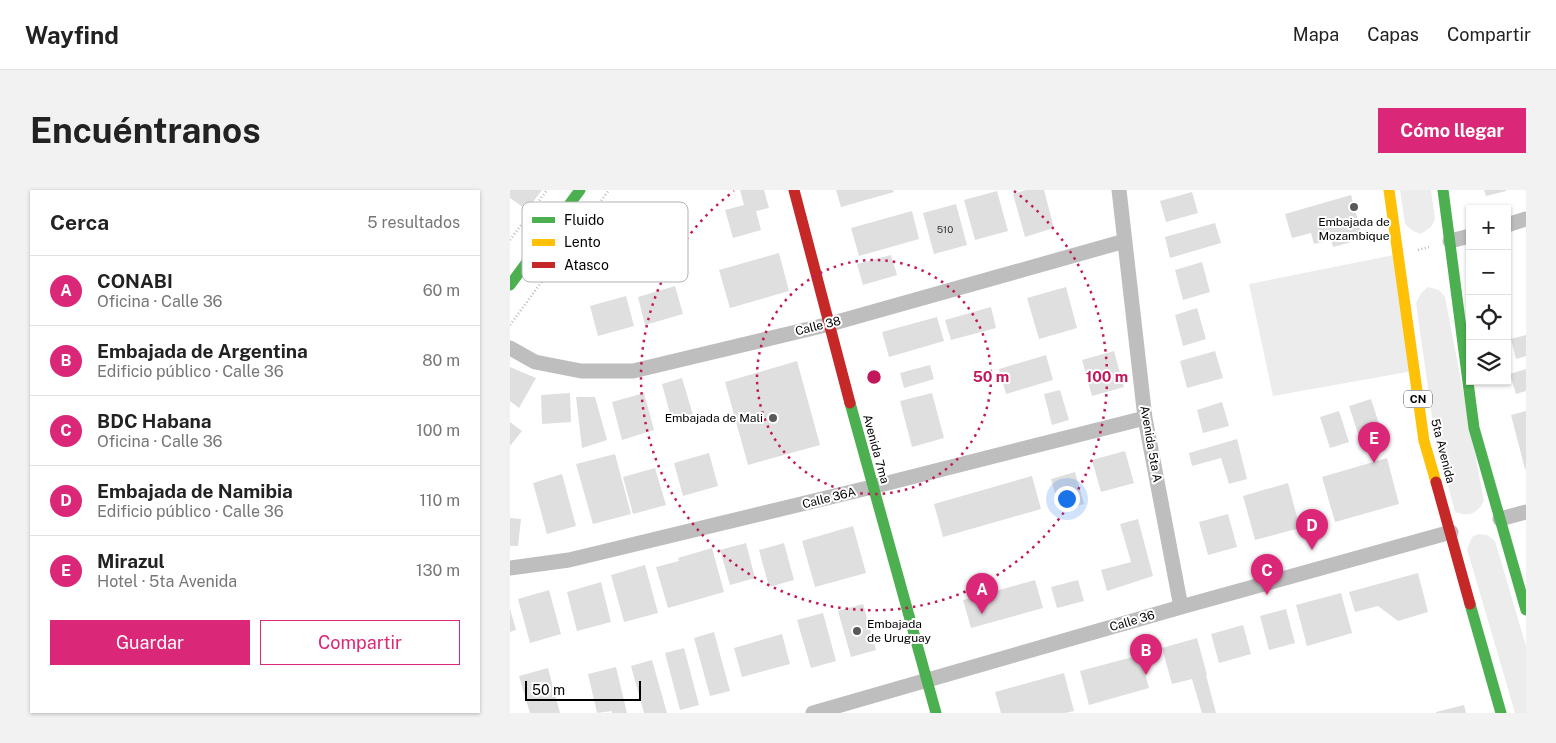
<!DOCTYPE html>
<html lang="es">
<head>
<meta charset="utf-8">
<style>
	body { margin:0; font-family:"Public Sans",sans-serif; background:#f2f2f2; color:#222 }
	.controls { position:absolute; right:15px; top:15px; display:grid; overflow:hidden; border-radius:0px; box-shadow:0 1px 4px #0004 }
	.controls button { width:45px; height:45px; display:grid; place-items:center; padding:0; border:0; border-bottom:1px solid #e0e0e0; background:#fff; color:#222; font:25px sans-serif }
	.scale { position:absolute; left:15px; bottom:12px; width:116px; box-sizing:border-box; padding-left:5px; border:2px solid #000; border-top:0; font-size:14px; line-height:18px; white-space:nowrap; color:#000; -webkit-text-stroke:4px #fff; paint-order:stroke }
	.you { position:absolute; left:556px; top:308px; width:18px; height:18px; margin:-12px; border:4px solid #fff; border-radius:50%; background:#1a73e8; box-shadow:0 0 0 8px #1a73e833 }
	.badge { display:grid; place-items:center; width:32px; height:32px; border-radius:50%; background:#db2777; color:#fff; font-size:16px; font-weight:700 }
	.pin { position:absolute; translate:-50% -41px; filter:drop-shadow(0 1px 2px #0008) }
	.pin::after { content:''; position:absolute; top:26px; width:18px; height:15px; background:inherit; clip-path:polygon(0 0,100% 0,50% 100%) }
	.list { margin:0; padding:0; list-style:none }
	h2 { display:flex; justify-content:space-between; align-items:center; height:65px; margin:0; padding:0 20px; font-size:21px }
	h2 small { font-size:16px; font-weight:400; color:#767676 }
	.list li { display:grid; grid-template-columns:32px 1fr auto; gap:15px; align-items:center; box-sizing:border-box; height:70px; padding:0 20px; border-top:1px solid #e0e0e0 }
	.list b { display:block; font-size:19px; white-space:nowrap }
	.list p { margin:0; font-size:16px; white-space:nowrap; color:#767676 }
	.list em { font-size:16px; font-style:normal; color:#767676 }
	.actions { display:flex; gap:10px; padding:15px 20px }
	.actions a { flex:1; padding:11px 0; border:1px solid #db2777; border-radius:0px; text-align:center; font-size:18px; color:#db2777 }
	.actions .main { background:#db2777; color:#fff }
	.icon { flex:none; width:28px; height:28px; fill:none; stroke:currentColor; stroke-width:2; stroke-linecap:round; stroke-linejoin:round }
	.map { position:relative; flex:none; width:1016px; height:523px; overflow:hidden; border-radius:0px }
	header { display:flex; align-items:center; gap:30px; box-sizing:border-box; height:70px; padding:0 25px; background:#fff; border-bottom:1px solid #e0e0e0 }
	header strong { font-size:24px }
	nav { display:flex; gap:28px; margin-inline-start:auto; font-size:18px }
	.intro { display:flex; align-items:center; justify-content:space-between; box-sizing:border-box; height:120px; padding:0 30px }
	h1 { margin:0; font-size:35px }
	.button { padding:12px 22px; border-radius:0px; background:#db2777; color:#fff; font-size:18px; font-weight:700 }
	main { display:flex; gap:30px; padding:0 30px }
	aside { flex:1; background:#fff; border-radius:0px; box-shadow:0 1px 4px #0004 }
	.map>svg:first-child { display:block }
	.green { fill:#ececec }
	.building { fill:#dfdfdf }
	.lines { fill:none; stroke-linecap:round; stroke-linejoin:round }
	.path { stroke:#b9b9b9; stroke-width:2.5; stroke-dasharray:1 2.5; stroke-linecap:butt }
	.street { stroke:#bebebe; stroke-width:15 }
	.fast { stroke:#4caf50; stroke-width:11 }
	.slow { stroke:#ffc107; stroke-width:11 }
	.jam { stroke:#c62828; stroke-width:11 }
	.ring { fill:none; stroke:#c2185b; stroke-width:2.5; stroke-dasharray:2.5 5 }
	.poi-dot { fill:#595959; stroke:#fff; stroke-width:2 }
	.labels { text-anchor:middle; stroke-width:4; stroke-linejoin:round; paint-order:stroke }
	.number-label { font-size:10px; fill:#383838 }
	.shield { fill:#fff; stroke:#4c4c4c; stroke-width:1 }
	.shield-label { font-size:11px; font-weight:bold; fill:#000 }
	.poi-label { font-size:12px; fill:#000; stroke:#fff }
	.street-label { font-size:12px; fill:#000; stroke:#fff }
	.key { fill:#fff; stroke:#b2b2b2; stroke-width:1 }
	.key-label { font-size:14px; fill:#000 }
	.centre { fill:#c2185b; stroke:#fff; stroke-width:2.5 }
	.ring-label { font-size:15px; text-anchor:middle; font-weight:bold; fill:#c2185b; stroke:#fff; stroke-width:4; stroke-linejoin:round; paint-order:stroke }
</style>
</head>
<body>
<header>
<strong>Wayfind</strong>
<nav><a>Mapa</a><a>Capas</a><a>Compartir</a></nav>
</header>
<div class="intro"><h1>Encuéntranos</h1><a class="button">Cómo llegar</a></div>
<main>
<aside>
<h2>Cerca<small>5 resultados</small></h2>
<ul class="list">
<li><span class="badge">A</span><div><b>CONABI</b><p>Oficina · Calle 36</p></div><em>60 m</em></li>
<li><span class="badge">B</span><div><b>Embajada de Argentina</b><p>Edificio público · Calle 36</p></div><em>80 m</em></li>
<li><span class="badge">C</span><div><b>BDC Habana</b><p>Oficina · Calle 36</p></div><em>100 m</em></li>
<li><span class="badge">D</span><div><b>Embajada de Namibia</b><p>Edificio público · Calle 36</p></div><em>110 m</em></li>
<li><span class="badge">E</span><div><b>Mirazul</b><p>Hotel · 5ta Avenida</p></div><em>130 m</em></li>
</ul>
<div class="actions"><a class="main">Guardar</a><a>Compartir</a></div>
</aside>
<div class="map">
<svg width="1016" height="523" viewBox="0 0 1016 523">
	<rect width="100%" height="100%" fill="#fff"/>
	<path class="green" d="M890,0h31l4,29 -4,8 -10,7 -8,-3 -8,-7z
		M889,64l14,117 -140,25 -24,-112z
		M918,97l11,3 6,7 39,204c-7,13 -15,16 -29,11l-20,-74 -19,-135 5,-10z
		M968,344l9,1 8,6 31,105v67h-11l-48,-164 5,-12z"/>
	<path class="building" d="M0,0h32l-15,20 -17,-12z
		M230,0h24l5,18 -13,3 5,19 -28,8 -8,-28 19,-5z
		M326,0h57l1,2 -53,15z
		M516,0h18l10,38 -29,9 -12,-43z
		M974,0h22v1l-20,5z
		M487,1l11,40 -33,9 -11,-40z
		M682,2l6,21 -32,9 -6,-21z
		M841,5l12,44 -30,8 -2,-7 -17,4 -3,-11 -19,5 -7,-24z
		M446,14l11,41 -33,9 -11,-41z
		M402,21l7,28 -60,17 -8,-28z
		M705,33l6,20 -51,15 -5,-21z
		M269,63l10,38 -59,17 -11,-38z
		M381,65l6,20 -34,10 -6,-21z
		M692,72l8,30 -27,8 -8,-30z
		M165,96l8,28 -38,11 -7,-28z
		M556,97l11,41 -38,11 -12,-41z
		M116,106l8,30 -36,10 -8,-30z
		M481,117l5,21 -45,12 -6,-20z
		M687,118l9,31 -23,7 -8,-31z
		M427,127l7,24 -55,16 -7,-25z
		M1016,145v21l-10,3 -5,-20z
		M604,161l10,36 -32,9 -10,-36z
		M705,161l8,27 -36,10 -7,-27z
		M536,165l7,25 -47,14 -7,-25z
		M287,171l23,84 -72,20 -23,-83z
		M420,175l4,14 -30,9 -4,-15z
		M0,177l26,11 -17,30 -9,-7z
		M1016,179v22l-10,3 -6,-20z
		M172,188l11,37 -21,6 -10,-37z
		M550,200l9,30 -17,5 -8,-31z
		M60,203l1,29 -29,2 -1,-29z
		M134,203l10,37 -32,10 -10,-38z
		M422,203l12,45 -32,9 -12,-46z
		M66,207h19l12,43 -25,8z
		M861,209l13,40 -22,7 -13,-40z
		M712,212l7,24 -26,7 -6,-23z
		M829,221l10,31 -19,6 -10,-31z
		M1016,221v58h-1l-14,-54z
		M0,232l12,9 -12,15z
		M727,249l10,40 -18,5 -8,-26 -29,8 -3,-13z
		M615,261l9,32 -33,9 -9,-32z
		M199,263l9,33 -35,10 -9,-33z
		M105,264l16,60 -38,10 -17,-60z
		M877,268l12,46 -64,18 -13,-45z
		M145,278l11,37 -33,9 -10,-37z
		M565,282l9,32 -24,7 -9,-32z
		M52,284l14,52 -29,8 -14,-51z
		M522,286l9,33 -98,28 -9,-33z
		M778,293l12,45 -45,12 -12,-44z
		M718,324l9,33 -29,8 -9,-33z
		M0,328l11,1 -3,27h-8z
		M628,329l15,57 -46,15 -6,-21 30,-8 -11,-38z
		M343,336l13,47 -51,14 -13,-46z
		M236,353l9,35 -25,7 -10,-35z
		M274,353l10,37 -25,7 -10,-37z
		M202,358l12,44 -56,16 -12,-41 23,-6 -1,-3z
		M135,375l13,48 -34,9 -13,-47z
		M908,383l10,39 -30,9 -20,-15 -23,6 -6,-20z
		M525,390l8,28 -72,20 -8,-28z
		M568,390l6,21 -27,7 -6,-21z
		M91,392l10,40 -34,9 -10,-39z
		M39,400l12,44 -31,9 -12,-44z
		M831,403l11,40 -45,13 -11,-41z
		M353,414l13,46 -25,7 -13,-46z
		M0,419l6,21 -6,2z
		M776,419l9,34 -26,7 -9,-34z
		M313,423l13,48 -25,7 -14,-48z
		M733,435l8,29 -32,9 -8,-29z
		M204,442l16,59 -20,5 -16,-58z
		M272,444l8,30 -48,13 -8,-29z
		M687,448l10,37h-1l10,38h-14l-10,-34 -20,5 -10,-36z
		M174,458l15,57 -19,5 -15,-57z
		M630,465l9,33 -60,17 -9,-34z
		M142,470l15,53h-23l-13,-47z
		M106,477l11,46h-15v-2l-15,2 -9,-39z
		M38,478l12,45h-30l-11,-37z
		M554,483l10,38 -9,2h-64l-6,-21z
		M954,515l2,8h-30v-1z"/>
	<g class="lines">
		<path class="path" d="M0,50l37,-50
			M908,60l11,-3
			M0,135l99,-135"/>
		<path class="street" d="M609,0l26,228 36,189
			M997,35l19,-6
			M940,51l20,-5
			M0,158l25,14 46,9h52l197,-47 295,-83
			M990,329l26,-7
			M0,378l59,-8 303,-73 273,-69
			M303,523l368,-106 270,-75"/>
		<path class="fast" d="M933,0l31,238 52,182
			M0,95l70,-95
			M340,213l86,310
			M960,414l31,109"/>
		<path class="slow" d="M879,0l35,251 12,41"/>
		<path class="jam" d="M284,0l56,213
			M926,292l34,122"/>
	</g>
	<g class="ring">
		<circle cx="364" cy="187" r="117"/>
		<path d="M504 1A233 233 0 1 1 224 1"/>
	</g>
	<g class="poi-dot">
		<circle cx="844" cy="17" r="5"/>
		<circle cx="263" cy="228" r="5"/>
		<circle cx="347" cy="441" r="5"/>
	</g>
	<g class="labels">
		<g class="number-label">
			<text x="435" y="43">510</text>
		</g>
		<rect class="shield" x="894" y="200.5" width="28" height="17" rx="4"/>
		<g class="shield-label">
			<text x="908" y="213">CN</text>
		</g>
		<g class="poi-label">
			<text x="844" y="36">Embajada de<tspan x="844" dy="14">Mozambique</tspan></text>
			<text x="253" y="232" text-anchor="end">Embajada de Mali</text>
			<text x="357" y="438" text-anchor="start">Embajada<tspan x="357" dy="14">de Uruguay</tspan></text>
		</g>
		<g class="street-label">
			<text transform="translate(308 136) rotate(-14)" y="4">Calle 38</text>
			<text transform="translate(641 254) rotate(80)" y="4">Avenida 5ta A</text>
			<text transform="translate(366 259) rotate(75)" y="4">Avenida 7ma</text>
			<text transform="translate(933 261) rotate(76)" y="4">5ta Avenida</text>
			<text transform="translate(319 308) rotate(-14)" y="4">Calle 36A</text>
			<text transform="translate(622 431) rotate(-16)" y="4">Calle 36</text>
		</g>
	</g>
	<rect x="12" y="12" width="166" height="80" rx="8" class="key"/>
	<rect x="22" y="27" width="23" height="6" fill="#4caf50"/>
	<rect x="22" y="49" width="23" height="7" fill="#ffc107"/>
	<rect x="22" y="72" width="23" height="6" fill="#c62828"/>
	<g class="key-label">
		<text x="54" y="35">Fluido</text>
		<text x="54" y="57">Lento</text>
		<text x="54" y="80">Atasco</text>
	</g>
	<circle cx="364" cy="187" r="8" class="centre"/>
	<g class="ring-label">
		<text x="481" y="192">50 m</text>
		<text x="597" y="192">100 m</text>
	</g>
</svg>
<div class="controls">
<button>+</button>
<button>−</button>
<button><svg class="icon" aria-label="locate" viewBox="0 0 24 24"><circle cx="12" cy="12" r="6"/><path d="M12 2v4M12 18v4M2 12h4M18 12h4"/></svg></button>
<button><svg class="icon" aria-label="layers" viewBox="0 0 24 24"><path d="M12 4l9 5-9 5-9-5zM3 14l9 5 9-5"/></svg></button>
</div>
<div class="scale">50 m</div>
<div class="you"></div>
<div class="pin badge" style="left:472px;top:424px">A</div>
<div class="pin badge" style="left:636px;top:485px">B</div>
<div class="pin badge" style="left:757px;top:405px">C</div>
<div class="pin badge" style="left:802px;top:360px">D</div>
<div class="pin badge" style="left:864px;top:273px">E</div>
</div>
</main>
</body>
</html>
